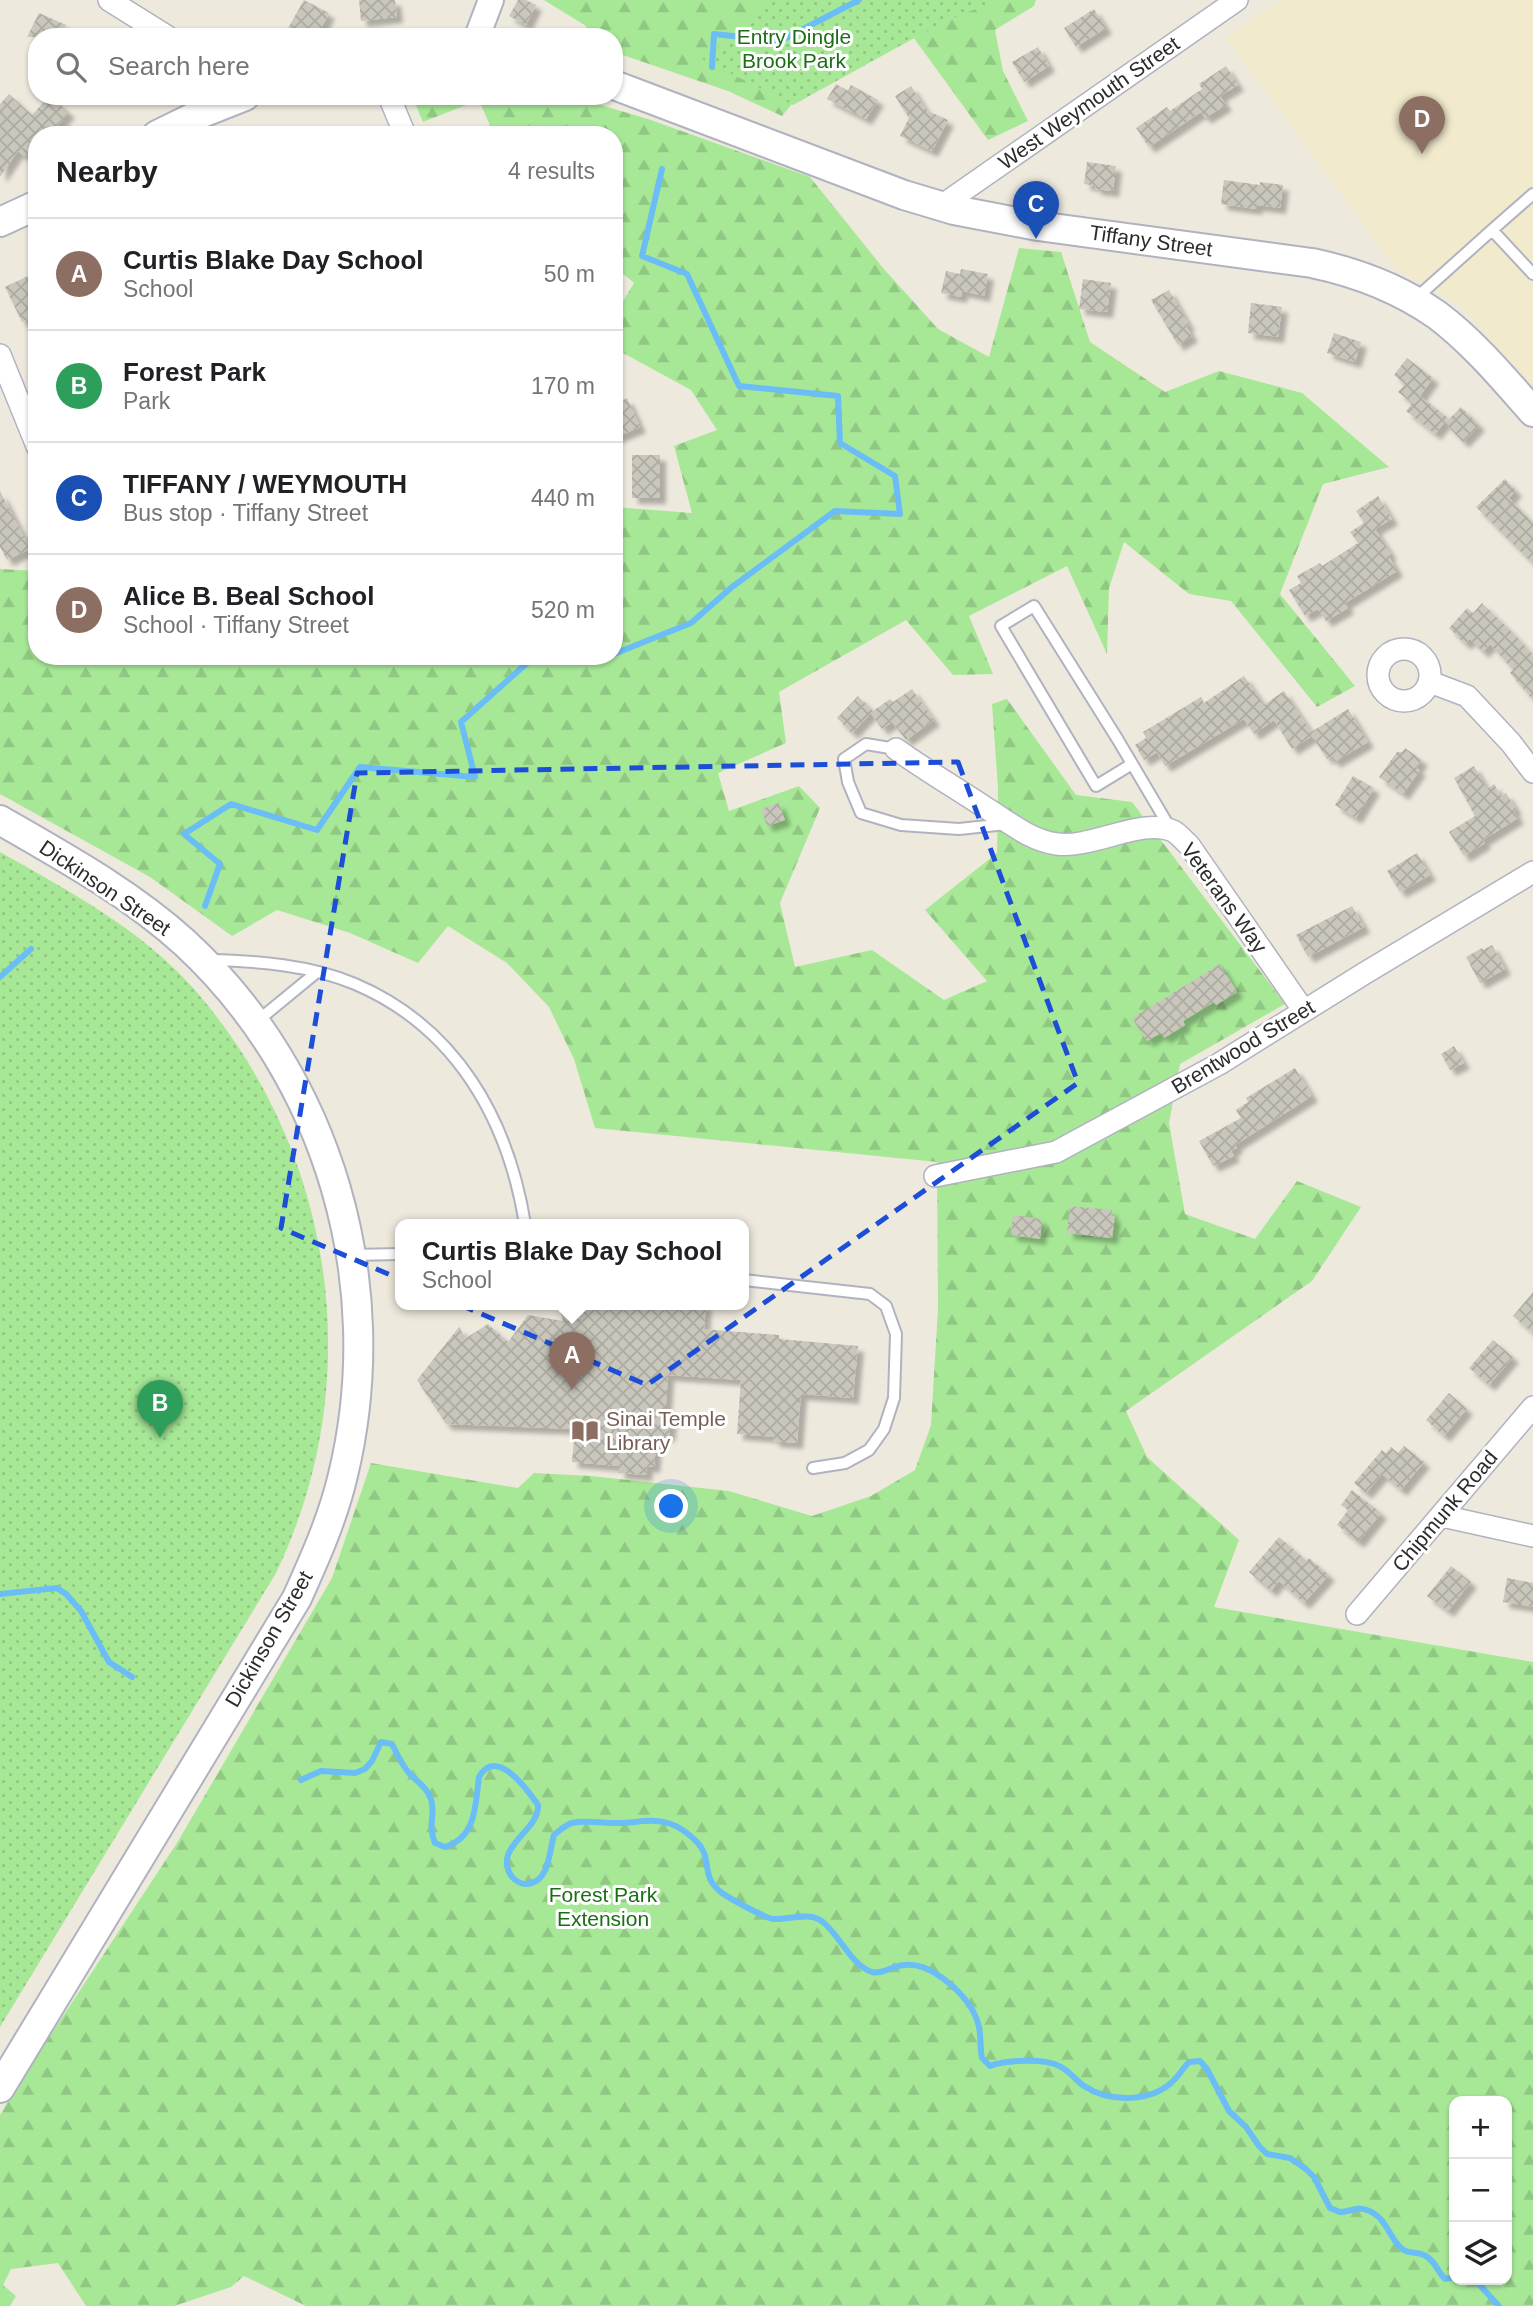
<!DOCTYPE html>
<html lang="en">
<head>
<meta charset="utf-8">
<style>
	body { margin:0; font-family:Arial,sans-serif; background:#f6f6f6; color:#202124 }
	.controls { position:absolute; right:21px; bottom:21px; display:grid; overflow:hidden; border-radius:14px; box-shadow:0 2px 5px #0004 }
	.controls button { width:63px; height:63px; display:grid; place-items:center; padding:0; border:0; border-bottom:2px solid #e0e0e0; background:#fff; color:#202124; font:35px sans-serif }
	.you { position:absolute; left:672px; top:1507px; width:24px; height:24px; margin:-18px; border:5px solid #fff; border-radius:50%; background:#1a73e8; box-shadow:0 0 0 10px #1a73e833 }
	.badge { display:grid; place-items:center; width:46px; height:46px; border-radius:50%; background:#d93025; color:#fff; font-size:23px; font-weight:700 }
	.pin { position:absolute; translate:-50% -58px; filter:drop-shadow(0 2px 4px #0008) }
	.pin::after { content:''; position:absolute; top:37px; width:24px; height:21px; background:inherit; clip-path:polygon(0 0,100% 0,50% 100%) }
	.popup { position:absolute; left:395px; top:1219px; width:354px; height:91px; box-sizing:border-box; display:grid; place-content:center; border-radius:14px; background:#fff; filter:drop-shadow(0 2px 5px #0005); font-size:23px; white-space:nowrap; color:#757577 }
	.popup b { font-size:26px; color:#202124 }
	.popup::after { content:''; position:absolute; left:50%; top:100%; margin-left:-14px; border:14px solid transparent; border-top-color:#fff }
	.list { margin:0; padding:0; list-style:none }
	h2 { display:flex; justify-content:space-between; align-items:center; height:91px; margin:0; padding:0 28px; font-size:30px }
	h2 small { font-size:23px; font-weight:400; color:#757577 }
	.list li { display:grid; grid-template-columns:46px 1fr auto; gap:21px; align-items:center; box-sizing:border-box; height:112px; padding:0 28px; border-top:2px solid #e0e0e0 }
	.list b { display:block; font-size:26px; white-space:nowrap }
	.list p { margin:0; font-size:23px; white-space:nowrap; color:#757577 }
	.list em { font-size:23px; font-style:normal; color:#757577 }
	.icon { flex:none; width:38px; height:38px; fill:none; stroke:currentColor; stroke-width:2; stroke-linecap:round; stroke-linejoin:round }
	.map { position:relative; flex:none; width:1533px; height:2306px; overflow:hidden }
	.search { position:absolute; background:#fff; box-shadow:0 2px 5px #0004; left:28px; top:28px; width:595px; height:77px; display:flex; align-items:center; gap:18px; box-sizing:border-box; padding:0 24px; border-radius:28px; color:#757577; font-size:26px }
	.panel { position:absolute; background:#fff; box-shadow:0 2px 5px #0004; left:28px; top:126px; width:595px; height:539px; border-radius:28px }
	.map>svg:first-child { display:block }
	.education { fill:#f1eacc }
	.forest { fill:url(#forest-firs); fill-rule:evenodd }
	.park { fill:url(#park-dots) }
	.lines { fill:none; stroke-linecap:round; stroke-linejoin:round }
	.stream { stroke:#6bbdf6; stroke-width:6 }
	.building { fill:url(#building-cross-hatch); filter:url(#shadow) }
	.service-casing { stroke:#b1b2c0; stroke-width:14 }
	.minor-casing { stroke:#b1b2c0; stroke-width:24 }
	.tertiary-casing { stroke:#b1b2c0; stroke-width:28 }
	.secondary-casing { stroke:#b1b2c0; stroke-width:32 }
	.service { stroke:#fff; stroke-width:10 }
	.minor { stroke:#fff; stroke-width:21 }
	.tertiary { stroke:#fff; stroke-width:24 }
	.secondary { stroke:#fff; stroke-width:28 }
	.marked { fill:none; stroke:#1d4ed8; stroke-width:5; stroke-dasharray:14 9; stroke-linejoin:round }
	.labels { text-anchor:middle; stroke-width:6; stroke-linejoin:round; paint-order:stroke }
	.park-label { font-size:21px; fill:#1c6e16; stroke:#fff }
	.street-label { font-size:21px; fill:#2c2c2c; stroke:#fff }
	.education-label { font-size:21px; fill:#785e54; stroke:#fff; text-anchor:start }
</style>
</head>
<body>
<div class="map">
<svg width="1533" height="2306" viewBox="0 0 1533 2306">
	<defs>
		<pattern id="forest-firs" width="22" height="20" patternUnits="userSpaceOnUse" patternTransform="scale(1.75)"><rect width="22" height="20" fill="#a7e897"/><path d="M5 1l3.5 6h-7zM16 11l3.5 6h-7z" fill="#90c782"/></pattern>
		<pattern id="park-dots" width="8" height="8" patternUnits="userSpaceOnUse" patternTransform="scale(1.75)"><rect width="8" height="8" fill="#a7e897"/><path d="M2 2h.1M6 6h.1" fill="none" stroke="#90c782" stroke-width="1.8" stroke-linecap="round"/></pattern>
		<pattern id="building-cross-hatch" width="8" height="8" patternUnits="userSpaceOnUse" patternTransform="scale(1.75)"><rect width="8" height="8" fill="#c9c7bc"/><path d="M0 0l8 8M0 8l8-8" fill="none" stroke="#adaba2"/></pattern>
		<filter id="shadow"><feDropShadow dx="6" dy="6" stdDeviation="2" flood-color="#0004"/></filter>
	</defs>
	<rect width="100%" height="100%" fill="#eee9dd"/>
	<path class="education" d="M1281,0h252v387l-72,-81 -63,-35 -172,-233z"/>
	<path class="forest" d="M544,0h492l-2,6 -39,24 8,41 25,50 -40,19 -80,-110 -89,41 -37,45 -54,-25 -114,-39v-15h-27l-1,-11z
		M412,96h158l78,23 162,58 73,91 55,61 51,28 30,-109 42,4 29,90 75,50 54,-21 83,22 87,74 -66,17 -43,110 75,92 -38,21 -86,-106 -42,-7 -65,-52 -15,46 -2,66 -40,-88 -98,50 24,58 -40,1 -47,-55 -127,72 7,51 -68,30 11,38 70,-25 21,22 -40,95 15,64 77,-17 72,50 43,-19 -62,-71 72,-57 1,-65 -6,-84 15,-5 69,96 56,7 153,202 -105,60 -11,59 16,91 70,25 42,-58 64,26 -49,74 -186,130 21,46 92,83 -25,67 319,55v644h-1227l-62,-30 -13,11 -57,19h-88l-28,-43 -47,6 -8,16 13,11 -6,10h-10v-191l15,-26 162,-246 155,-265 39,-115 147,25 16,-15 57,3 138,15 83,25 59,-20 44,-26 16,-45 7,-116 -1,-147 -342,-34 -21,-69 -25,-52 -42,-44 -59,-37 -30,37 -68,-30 -73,-23 -45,26 -82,-59 -150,-83v-225l37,2v85h577v-149l78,6 -18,-67 43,-16 -26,-40 -77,-42v-32l20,-33 -20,-17v-131h-120l-15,-35 -56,22zM1454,2101h53v179h-53z"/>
	<path class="park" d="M775,0h225l-53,20 -154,85 -91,-46z
		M0,852c69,39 141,77 194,137 141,161 175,391 82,584l-276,454z"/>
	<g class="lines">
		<path class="stream" d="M712,67l2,-33 66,7 79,-41
			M614,654l77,-31 41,-36 103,-76 65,3 -5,-38 -55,-33 -2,-47 -99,-10 -52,-112 -45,-18 20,-87
			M205,906l15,-42 -36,-30 47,-30 86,26 43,-63 115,10 -14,-55 74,-66
			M0,977l31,-28
			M0,1594l57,-6 9,6 15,17 28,51 23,15
			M301,1780l20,-9 34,2 10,-4 7,-8 9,-19 11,2c5,10 10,21 17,29 8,9 18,14 22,26 5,16 -4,25 4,44l10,4c32,-10 30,-42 34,-70 17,-31 48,12 59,28 2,26 -47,42 -26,72 4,4 9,7 14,7 24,-1 23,-33 28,-49 5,-4 11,-10 18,-12 13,-3 28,0 42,0 20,1 36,-6 57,1 13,5 31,19 34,32 4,16 1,25 17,37 7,5 43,25 51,26 15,1 34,-7 47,1 18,11 30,45 52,52 7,2 14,-2 20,-4 23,-9 41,2 58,16 13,11 25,25 29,43 2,10 1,21 3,31l8,8c15,-6 55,-8 69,0 10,4 16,14 25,20 26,17 69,17 91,-7 5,-5 9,-12 14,-17l11,-1 7,8 22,42 17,16 13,19 8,8 23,4 16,11 8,8 16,31c3,1 7,3 10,4 10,0 17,-6 27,-2 19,7 20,23 32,36 8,9 16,5 25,9 10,4 14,17 21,24l9,-2
			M1475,2280l24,26"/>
	</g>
	<path class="building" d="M304,0l25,13 -10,19 -12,-7 -6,12 -14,-7z
		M359,0h36l2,17 -36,4z
		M518,0h8l10,5 -10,20 -17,-9z
		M1094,9l12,19 -30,19 -12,-19z
		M39,13l27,12 -5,12h-34z
		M1038,47l11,19 -25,16 -12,-20z
		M1226,66l12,19 -18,11 6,9 -21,13 -4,-6 -52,35 -13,-19 31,-21 3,4 32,-22 -3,-5z
		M836,84l12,7 3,-6 27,15 -12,19 -39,-20z
		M911,86l15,24 22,10 -16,31 -32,-15 9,-18 -14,-22z
		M9,94l23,21 17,-19 20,16 -17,20 -6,-6 -6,9h-3v4l-12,18 -7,-6 -18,26v-73z
		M1087,162l29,4 -3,25 -18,-2 1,-3 -12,-2z
		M1224,180l36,5v-3l23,3 -3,23 -23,-3 -1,4 -35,-5z
		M961,269l27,5 -4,22 -22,-5 -1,6 -20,-4 5,-22 14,3z
		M30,275l7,14v25l-15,8 -17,-35z
		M1083,279l28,4 -4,29 -28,-3z
		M1169,290l20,35 -3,1 6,10 -14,9 -27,-45z
		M1251,303l31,4 -4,30 -30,-4z
		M1334,333l27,9 -6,20 -28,-9z
		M1407,358l26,20 -13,18 28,22 -13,16 -29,-23 6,-8 -14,-11 7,-8 -11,-9z
		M627,398l13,29 -26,11v-34z
		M1461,407l18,18 -16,17 -18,-19z
		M632,455h28v43h-28z
		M1505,479l11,12 -7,7 24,25v41l-57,-57z
		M0,491l30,58 -23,11 -7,-13z
		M1378,496l14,23 -17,10 16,25 -3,1 9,16 -52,32 3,5 -22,13 -8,-12 -13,7 -16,-26 12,-7 -4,-7 23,-13 2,3 36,-23 -8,-11 14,-9 -8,-12z
		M1482,603l33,32 18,20v45l-23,-27 3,-3 -23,-26 -7,8 -13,-13 -5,5 -16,-16 18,-20 6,5z
		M1244,676l20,29 20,-14 27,41 37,-23 20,33 -34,20 -3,-6 -4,3 -15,-23 -20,13 -18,-29 -20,14 -10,-15 -79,47 -8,-14 -13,8 -9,-15 11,-7 -3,-6 58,-35 3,6z
		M912,689l22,31 -28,20 -14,-18 -10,7 -11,-16 -19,20 -15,-15 21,-22 15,15 17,-12 3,3z
		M1405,748l17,12 -6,8 4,2 -17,24 -24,-17 18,-25h5z
		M1474,766l13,23 7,-5 7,12 5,-3 10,16 -3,1 5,8 -35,22 2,3 -21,13 -15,-24 26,-16 -21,-38z
		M1353,776l21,12 -18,30 -21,-13z
		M779,803l6,17 -18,6 -6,-17z
		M1417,853l13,22 -30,17 -13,-21z
		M1352,906l12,21 -56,30 -12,-22z
		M1492,945l13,24 -25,14 -14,-26 16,-9 1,2z
		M1220,964l17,28 -21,13 -2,-3 -31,19 2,4 -21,13 -3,-5 -14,8 -15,-23z
		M1454,1046l10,17 -14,7 -9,-16z
		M1295,1068l17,28 -77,49 2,3 -6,3 3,5 -21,10 -14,-25 42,-23 -5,-8 12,-8 -2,-4z
		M1070,1206l42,4 -1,6h4l-3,22 -45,-5z
		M1013,1215l29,4 -2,20 -29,-4z
		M1533,1292v41l-20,-17z
		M559,1304h147l-2,25 75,6v4l79,7 -5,52 -52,-4 -4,49 -24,-2 1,-4 -37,-3 4,-54 -73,-5 -3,44 6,1 -2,16 -12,-1 -3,32 -7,-1 -1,9 -27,-2v-7l-47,-4 3,-33 -129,-5 -29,-44 42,-53 7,11 22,-14 20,18 20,-27 35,6z
		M1493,1340l20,17 -24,28 -20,-17z
		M1449,1393l18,16 -23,27 -18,-16z
		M1404,1446l20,16 -23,28 -19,-16 -16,19 -12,-10 28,-33 4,3 5,-6 7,6z
		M1352,1490l29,23 -23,29 -21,-17 11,-15 -7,-5z
		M1279,1537l28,24 2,-3 20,17 -25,28 -25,-22 -8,10 -22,-19z
		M1451,1566l20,16 -23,29 -21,-15z
		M1507,1578l26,5v24l-30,-5z"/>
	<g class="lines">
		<defs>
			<path id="service" d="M1492,230l41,-36
				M1414,300l78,-70 41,44
				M896,749l-30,-5 -22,15 4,23 13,31 40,12 58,4 47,-5
				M1132,764l-36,22 -95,-160 33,-20 84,134 52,88
				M209,960c48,1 101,5 146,24 101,43 153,135 170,240
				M255,1023l62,-51
				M352,1255l48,-1
				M744,1280l126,14 16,12 10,28 -2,64 -10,31 -15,21 -24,13 -32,5"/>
			<path id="minor" d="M109,0l59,37
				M389,96l16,39
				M941,206l296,-206
				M0,355l37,91
				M1378 675a26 26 0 1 1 52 0a26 26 0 1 1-52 0Z
				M1430,682l37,14 44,47 22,29
				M896,749c29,21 60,39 90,59 23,14 43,32 71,36 34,5 86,-27 116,-13 6,3 11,10 16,14l115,166
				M935,1176l121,-24 163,-88 146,-91 168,-101
				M1442,1516l91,20
				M1357,1614l176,-207"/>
			<path id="tertiary" d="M477,37l14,-37"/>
			<path id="secondary" d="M614,85l290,110 50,15 84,16 274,37c43,9 88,26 125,52 36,27 66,63 96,97
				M157,135l45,-22 43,-17
				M0,222l37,-17
				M0,820c64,37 130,73 185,123 145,134 204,341 158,532 -10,43 -28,83 -46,123l-297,490"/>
		</defs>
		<use href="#service" class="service-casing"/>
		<use href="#minor" class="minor-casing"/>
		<use href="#tertiary" class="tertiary-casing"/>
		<use href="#secondary" class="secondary-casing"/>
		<use href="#service" class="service"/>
		<use href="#minor" class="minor"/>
		<use href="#tertiary" class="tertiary"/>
		<use href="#secondary" class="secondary"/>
	</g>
	<path class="marked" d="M958,762l120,321 -431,302 -366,-157 76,-455z"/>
	<defs>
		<symbol id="library-bare" viewBox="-9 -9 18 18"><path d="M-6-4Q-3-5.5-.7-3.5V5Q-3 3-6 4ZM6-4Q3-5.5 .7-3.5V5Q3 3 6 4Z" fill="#8d6e63" stroke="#fff" stroke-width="2.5" paint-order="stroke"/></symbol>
	</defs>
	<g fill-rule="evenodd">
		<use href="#library-bare" x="566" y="1412" width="38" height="38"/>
	</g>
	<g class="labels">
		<g class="park-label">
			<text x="794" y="44">Entry Dingle<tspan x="794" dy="24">Brook Park</tspan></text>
			<text x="603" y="1902">Forest Park<tspan x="603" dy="24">Extension</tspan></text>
		</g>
		<g class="street-label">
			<text transform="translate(1089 103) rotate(-35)" y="7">West Weymouth Street</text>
			<text transform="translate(1151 241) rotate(8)" y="7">Tiffany Street</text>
			<text transform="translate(105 888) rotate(34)" y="7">Dickinson Street</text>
			<text transform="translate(1224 898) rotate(54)" y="7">Veterans Way</text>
			<text transform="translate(1243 1047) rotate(-31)" y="7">Brentwood Street</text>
			<text transform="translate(1445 1511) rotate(-50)" y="7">Chipmunk Road</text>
			<text transform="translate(269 1639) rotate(-60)" y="7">Dickinson Street</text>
		</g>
		<g class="education-label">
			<text x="606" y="1426">Sinai Temple<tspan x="606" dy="24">Library</tspan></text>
		</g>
	</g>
</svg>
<div class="controls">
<button>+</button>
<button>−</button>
<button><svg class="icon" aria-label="layers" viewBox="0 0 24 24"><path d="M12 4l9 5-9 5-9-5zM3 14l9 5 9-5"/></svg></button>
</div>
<div class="you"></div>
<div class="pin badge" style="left:572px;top:1390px;background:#8d6e63">A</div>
<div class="popup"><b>Curtis Blake Day School</b>School</div>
<div class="pin badge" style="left:160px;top:1438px;background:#2e9e5b">B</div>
<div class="pin badge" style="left:1036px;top:239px;background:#1a4fb4">C</div>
<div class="pin badge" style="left:1422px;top:154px;background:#8d6e63">D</div>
<div class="search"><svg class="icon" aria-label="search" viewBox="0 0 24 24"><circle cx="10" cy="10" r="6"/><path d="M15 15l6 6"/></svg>Search here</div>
<section class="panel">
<h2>Nearby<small>4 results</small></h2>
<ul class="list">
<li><span class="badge" style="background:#8d6e63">A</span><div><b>Curtis Blake Day School</b><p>School</p></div><em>50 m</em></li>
<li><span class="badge" style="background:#2e9e5b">B</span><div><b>Forest Park</b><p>Park</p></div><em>170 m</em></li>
<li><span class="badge" style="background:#1a4fb4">C</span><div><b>TIFFANY / WEYMOUTH</b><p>Bus stop · Tiffany Street</p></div><em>440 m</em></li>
<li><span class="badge" style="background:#8d6e63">D</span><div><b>Alice B. Beal School</b><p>School · Tiffany Street</p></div><em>520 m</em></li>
</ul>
</section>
</div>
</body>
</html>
